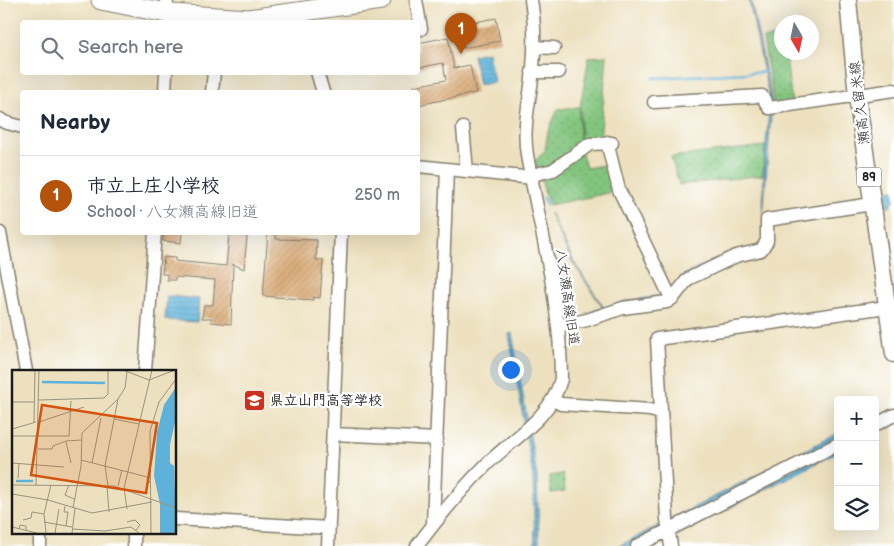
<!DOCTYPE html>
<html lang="en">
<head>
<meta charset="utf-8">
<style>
	body { margin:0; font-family:"Balsamiq Sans","Klee One",sans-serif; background:#f2f2f3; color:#1f2937 }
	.controls { position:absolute; right:15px; bottom:15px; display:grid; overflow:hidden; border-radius:5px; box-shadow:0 5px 20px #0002 }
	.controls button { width:45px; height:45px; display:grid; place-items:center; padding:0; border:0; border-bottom:1px solid #e0e1e3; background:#fff; color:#1f2937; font:25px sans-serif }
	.compass { position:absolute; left:774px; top:15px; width:45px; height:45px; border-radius:50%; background:#fff; box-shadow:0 5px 20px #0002; rotate:171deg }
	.you { position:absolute; left:510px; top:369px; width:18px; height:18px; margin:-12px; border:4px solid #fff; border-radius:50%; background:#1a73e8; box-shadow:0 0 0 8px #1a73e833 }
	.badge { display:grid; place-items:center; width:32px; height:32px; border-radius:50%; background:#b45309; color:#fff; font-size:16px; font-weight:700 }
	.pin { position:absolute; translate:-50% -41px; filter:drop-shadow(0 1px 2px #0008) }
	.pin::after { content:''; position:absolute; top:26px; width:18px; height:15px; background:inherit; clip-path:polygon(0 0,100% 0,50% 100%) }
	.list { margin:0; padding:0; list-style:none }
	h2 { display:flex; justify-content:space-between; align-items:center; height:65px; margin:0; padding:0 20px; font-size:21px }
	h2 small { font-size:16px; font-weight:400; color:#747a83 }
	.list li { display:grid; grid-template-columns:32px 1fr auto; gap:15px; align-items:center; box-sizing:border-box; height:80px; padding:0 20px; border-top:1px solid #e0e1e3 }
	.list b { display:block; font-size:19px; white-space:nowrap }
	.list p { margin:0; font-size:16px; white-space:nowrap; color:#747a83 }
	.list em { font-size:16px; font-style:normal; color:#747a83 }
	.icon { flex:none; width:28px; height:28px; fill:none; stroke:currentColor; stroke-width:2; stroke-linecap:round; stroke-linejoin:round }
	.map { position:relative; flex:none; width:894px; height:546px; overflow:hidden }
	.search { position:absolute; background:#fff; box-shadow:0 5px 20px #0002; left:20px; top:20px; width:400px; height:55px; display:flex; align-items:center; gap:12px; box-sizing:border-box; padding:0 18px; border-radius:5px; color:#747a83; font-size:19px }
	.panel { position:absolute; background:#fff; box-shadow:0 5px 20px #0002; left:20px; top:90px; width:400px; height:145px; border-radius:5px }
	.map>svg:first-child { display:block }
	.grass { fill:url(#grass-dots); stroke:#4f704d }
	.water { fill:url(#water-rules); stroke:#3d677b }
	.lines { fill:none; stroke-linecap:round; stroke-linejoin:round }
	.stream { stroke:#5eb2da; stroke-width:2.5 }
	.building { fill:url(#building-hatch) }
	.minor-casing { stroke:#847e6d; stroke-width:15 }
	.major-casing { stroke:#847e6d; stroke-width:19 }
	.highway-casing { stroke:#847e6d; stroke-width:21 }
	.minor { stroke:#fff; stroke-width:12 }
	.major { stroke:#fff; stroke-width:16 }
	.highway { stroke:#fff; stroke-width:19 }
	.labels { text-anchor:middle; stroke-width:4.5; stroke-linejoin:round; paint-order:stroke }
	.shield { fill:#fff; stroke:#606060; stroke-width:1 }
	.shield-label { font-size:12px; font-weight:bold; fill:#1c1c1c }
	.street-label { font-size:14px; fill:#1c1c1c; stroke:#fff }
	.poi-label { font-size:14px; font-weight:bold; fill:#1c1c1c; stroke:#fff; text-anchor:start }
	.inset-river { fill:none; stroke:#5eb2da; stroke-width:2.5 }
	.inset-road { fill:none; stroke:#99927d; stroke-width:1 }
	.view { fill:#d4530e; fill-opacity:0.15; stroke:#d4530e; stroke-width:2.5 }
	.inset-edge { fill:none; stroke:#1c1c1c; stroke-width:2.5 }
</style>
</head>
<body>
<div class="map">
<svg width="894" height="546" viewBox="0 0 894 546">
	<defs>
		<pattern id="grass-dots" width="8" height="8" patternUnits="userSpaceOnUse" patternTransform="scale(1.25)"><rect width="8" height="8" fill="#82c57e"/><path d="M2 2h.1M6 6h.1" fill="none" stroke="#70a96c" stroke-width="1.8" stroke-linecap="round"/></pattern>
		<pattern id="water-rules" width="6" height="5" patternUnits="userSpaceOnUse" patternTransform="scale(1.25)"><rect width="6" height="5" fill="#5eb2da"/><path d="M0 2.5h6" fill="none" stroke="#5198ba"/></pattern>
		<pattern id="building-hatch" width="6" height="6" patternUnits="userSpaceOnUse" patternTransform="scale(1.25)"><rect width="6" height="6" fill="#d7a56e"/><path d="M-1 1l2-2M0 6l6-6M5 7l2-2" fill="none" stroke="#b88d5f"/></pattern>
	</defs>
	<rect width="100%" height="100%" fill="#fff"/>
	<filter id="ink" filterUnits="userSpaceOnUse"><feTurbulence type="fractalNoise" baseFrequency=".02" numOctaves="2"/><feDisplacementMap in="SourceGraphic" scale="10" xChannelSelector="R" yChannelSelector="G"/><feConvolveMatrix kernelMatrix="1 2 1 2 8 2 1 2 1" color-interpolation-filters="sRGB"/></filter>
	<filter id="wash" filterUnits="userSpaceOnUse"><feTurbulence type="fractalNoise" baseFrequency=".0096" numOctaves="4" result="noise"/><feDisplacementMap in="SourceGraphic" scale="20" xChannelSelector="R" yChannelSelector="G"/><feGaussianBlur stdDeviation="1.12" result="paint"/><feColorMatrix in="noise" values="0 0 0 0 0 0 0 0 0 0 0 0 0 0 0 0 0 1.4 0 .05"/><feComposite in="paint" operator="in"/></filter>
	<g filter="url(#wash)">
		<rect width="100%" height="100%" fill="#ece0be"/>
		<path class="grass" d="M781,36l1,16 3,1 7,49 -18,2 -11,-65z
			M607,56l-7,84 -19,5 -1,-38 9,-50z
			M579,107l1,38 -13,13 -30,13 -3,-9 11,-11 3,-19 10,-23z
			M765,146l-2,29 -84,10 -8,-28z
			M582,153l4,15 24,-4 8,27 -68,14 -5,-10 -4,-18z
			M563,474l2,17 -14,2 -2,-17z"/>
		<path class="water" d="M749,0h2l21,103 -9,114 1,-53 6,-62z
			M488,52l6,30 -15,3 -6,-30z
			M894,190v12h-4l1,4 -8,1 -3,-15z
			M550,213l25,51 29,44 22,-7 41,-6 17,-20 35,-17 -50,38 -84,18 17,-6 -1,-3 -29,-44z
			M167,296l32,3 -2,23 -32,-2z
			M512,333l25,143 2,70h-4l-2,-70 -24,-142z
			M838,433v5l-209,108h-10z
			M838,446v6l-165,85 -19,9h-11z"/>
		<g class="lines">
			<path class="stream" d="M653,78l112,-6
				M543,198l4,7"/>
		</g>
		<g id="blocks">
			<path class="building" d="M496,18l4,23 -37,7 -4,-23z
				M448,37l6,31 16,-3 6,28 -58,12v-13h-3l-1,-6 32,-6 -3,-17 -25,5v-25z
				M164,232h18l-1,11 -18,-2z
				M268,232h8v7l41,1 -1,20h7l-3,38 -7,-1v3l-50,-4z
				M229,235l18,1 -3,33 -11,-5 -2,60 -20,-2 1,-4h-10l2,-13h9l2,-25 -40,-3v3h-8v-6h-5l2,-17 11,1v3l51,5z"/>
		</g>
	</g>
	<g filter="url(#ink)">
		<use href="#blocks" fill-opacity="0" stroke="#847e6d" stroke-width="1"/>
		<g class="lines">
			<defs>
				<path id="minor" d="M166,0l4,20
					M416,0l5,29
					M534,47l20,1
					M317,72l6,20
					M532,72h27
					M165,92l1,-20
					M212,92l2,-20
					M654,102l108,-6 7,12 125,-18
					M0,119l4,3 18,5
					M463,128l4,43
					M607,142l12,48 49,102
					M418,166l115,12
					M532,175l21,-5 37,-26 22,-1
					M0,233l26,138
					M558,326l29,-6 36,-12 44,-6 6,-4 15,-19 48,-23 25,-6 6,-9v-21l105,-16
					M145,371l10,-139
					M553,400l8,4 89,6 11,3
					M875,425l19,-10
					M333,434l104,5
					M175,519l154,9
					M433,524l14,-355
					M40,546v-14
					M134,546v-14
					M328,546l13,-314
					M417,546c21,-28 43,-55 67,-79 27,-28 67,-48 77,-88 0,-77 -21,-149 -34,-224 -5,-30 4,-58 6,-87 2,-23 2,-45 -2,-68
					M637,546l201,-102
					M671,546l-4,-27 -10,-180 237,-33"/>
				<path id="major" d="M848,0l9,96 37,258"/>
				<path id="highway" d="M101,0l70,14 77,5 133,-19"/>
			</defs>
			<use href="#minor" class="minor-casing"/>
			<use href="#major" class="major-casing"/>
			<use href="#highway" class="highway-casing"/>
			<use href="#minor" class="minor"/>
			<use href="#major" class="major"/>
			<use href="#highway" class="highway"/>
		</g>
	</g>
	<defs>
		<symbol id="school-square" viewBox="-11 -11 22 22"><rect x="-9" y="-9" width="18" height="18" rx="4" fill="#c8321e" stroke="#fff"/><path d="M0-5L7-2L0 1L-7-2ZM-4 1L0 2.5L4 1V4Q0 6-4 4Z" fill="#fff"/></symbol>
	</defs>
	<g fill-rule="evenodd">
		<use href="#school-square" x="242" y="388" width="25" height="25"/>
	</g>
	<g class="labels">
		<rect class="shield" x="856.5" y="167.5" width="25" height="19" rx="4"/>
		<g class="shield-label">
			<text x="869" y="181">89</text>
		</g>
		<g class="street-label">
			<text transform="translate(859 103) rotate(-97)" y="5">瀬高久留米線</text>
			<text transform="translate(568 297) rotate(82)" y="5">八女瀬高線旧道</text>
		</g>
		<g class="poi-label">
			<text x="270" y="405">県立山門高等学校</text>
		</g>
	</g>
	<g transform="translate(12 370)">
		<rect width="164" height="164" fill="#ece0be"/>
		<path d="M164,17v30l-6,28v18l4,3 2,67h-16v-29l-6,-28 3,-44 7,-27z" fill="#5eb2da"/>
		<path class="inset-river" d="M30,12l63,1M4,111h17"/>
		<path class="inset-road" d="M111,0l26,10 26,-10M27,30l65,-2 4,-4v-24M0,32h22M102,49l25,5M22,52l1,-52M27,52l45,-15M0,59l24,-7M0,66h57l2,-35M54,72l5,21M26,79h14l1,-3 13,-5 15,-1M69,90l47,12M0,93l52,4M80,93l9,-45M93,96l13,-67M93,96l3,20M116,102l19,5 3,6M6,108l1,-15M0,115l102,1 62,22M24,115l3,-115M57,115l-4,10 9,4M95,116l2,26M106,116l4,-16M0,124l36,6 44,13 60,-11M53,136l-1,6h4l-2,14M61,138l8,-42 1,-33 36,-34 7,-11 2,-16M115,139l-3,-21 28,-118M11,150l8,-2 1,-6 12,2M32,152l28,5M115,152l8,-2 5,5 -4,5M0,157l25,6M7,159l1,-4 6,1v5M60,159l33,2 26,-4 8,6M34,163l-2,-19 7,-29M43,163l4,-24M60,163l3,-25M139,163l-1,-102 9,-29 17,-23"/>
		<path class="view" d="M30,35l115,18 -11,70 -115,-18z"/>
		<rect width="164" height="164" class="inset-edge"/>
	</g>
</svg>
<div class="controls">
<button>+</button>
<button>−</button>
<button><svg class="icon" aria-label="layers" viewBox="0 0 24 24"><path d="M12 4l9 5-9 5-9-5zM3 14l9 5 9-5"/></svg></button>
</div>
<svg class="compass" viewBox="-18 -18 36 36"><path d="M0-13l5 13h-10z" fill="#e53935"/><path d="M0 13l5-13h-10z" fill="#747a83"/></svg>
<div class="you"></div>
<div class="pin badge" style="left:461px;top:54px">1</div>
<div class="search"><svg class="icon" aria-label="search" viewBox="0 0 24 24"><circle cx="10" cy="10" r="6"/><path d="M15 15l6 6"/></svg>Search here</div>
<section class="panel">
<h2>Nearby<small></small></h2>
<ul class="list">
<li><span class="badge">1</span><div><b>市立上庄小学校</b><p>School · 八女瀬高線旧道</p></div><em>250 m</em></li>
</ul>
</section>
</div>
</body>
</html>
